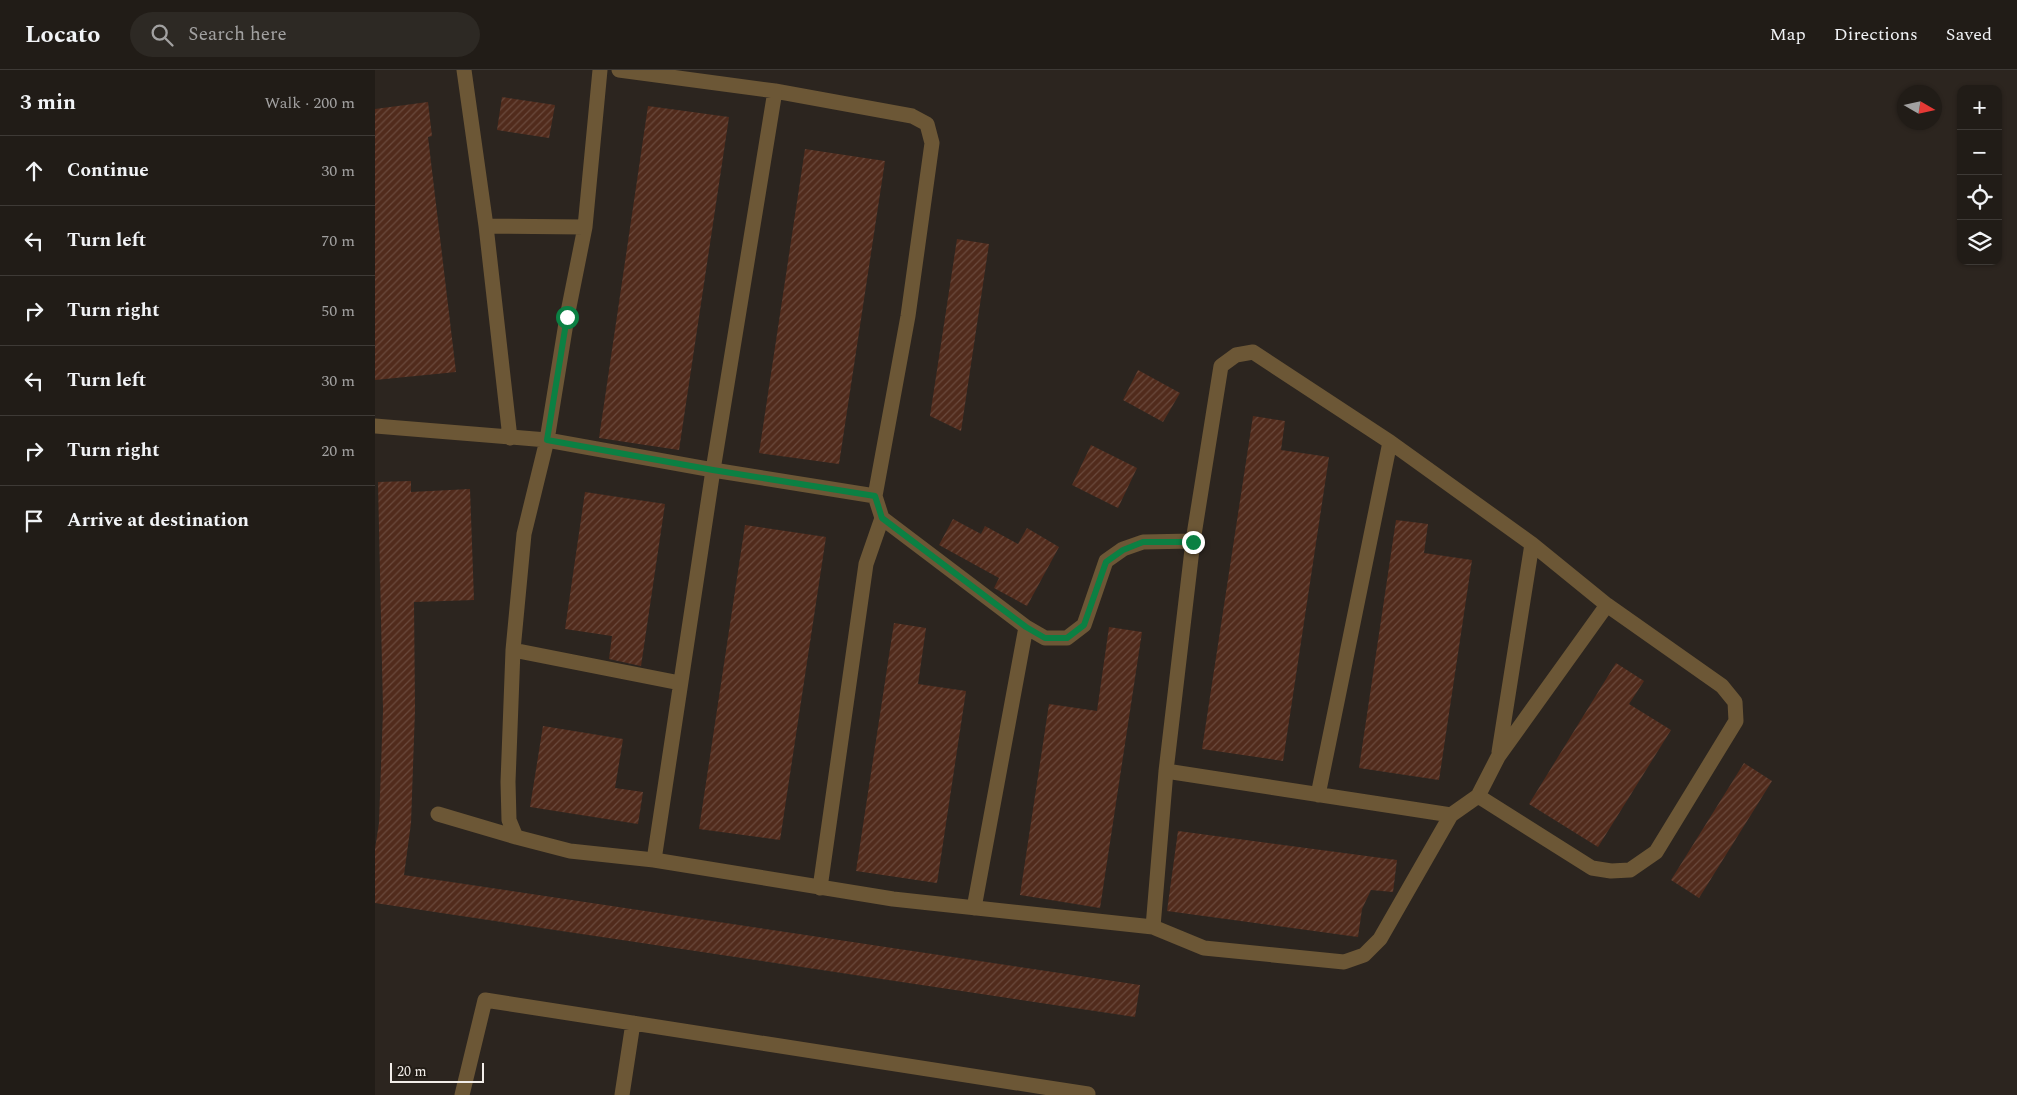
<!DOCTYPE html>
<html lang="en">
<head>
<meta charset="utf-8">
<style>
	body { margin:0; font-family:Spectral,serif; background:#2d2924; color:#f1f3f6 }
	.controls { position:absolute; right:15px; top:15px; display:grid; overflow:hidden; border-radius:10px; box-shadow:0 1px 4px #0004 }
	.controls button { width:45px; height:45px; display:grid; place-items:center; padding:0; border:0; border-bottom:1px solid #3e3a36; background:#211c17; color:#f1f3f6; font:25px sans-serif }
	.compass { position:absolute; left:1522px; top:15px; width:45px; height:45px; border-radius:50%; background:#211c17; box-shadow:0 1px 4px #0004; rotate:99deg }
	.scale { position:absolute; left:15px; bottom:12px; width:94px; box-sizing:border-box; padding-left:5px; border:2px solid #f2ede9; border-top:0; font-size:14px; line-height:18px; white-space:nowrap; color:#f2ede9; -webkit-text-stroke:4px #221c16; paint-order:stroke }
	.stop { position:absolute; width:15px; height:15px; margin:-11px; border:4px solid #0b8043; border-radius:50%; background:#fff }
	.stop.end { background:#0b8043; border-color:#fff; box-shadow:0 1px 5px #0008 }
	.list { margin:0; padding:0; list-style:none }
	h2 { display:flex; justify-content:space-between; align-items:center; height:65px; margin:0; padding:0 20px; font-size:21px }
	h2 small { font-size:16px; font-weight:400; color:#a2a1a1 }
	.list li { display:grid; grid-template-columns:32px 1fr auto; gap:15px; align-items:center; box-sizing:border-box; height:70px; padding:0 20px; border-top:1px solid #3e3a36 }
	.list b { display:block; font-size:19px; white-space:nowrap }
	.list em { font-size:16px; font-style:normal; color:#a2a1a1 }
	.icon { flex:none; width:28px; height:28px; fill:none; stroke:currentColor; stroke-width:2; stroke-linecap:round; stroke-linejoin:round }
	.map { position:relative; flex:none; width:1642px; height:1025px; overflow:hidden }
	header { display:flex; align-items:center; gap:30px; box-sizing:border-box; height:70px; padding:0 25px; background:#211c17; border-bottom:1px solid #3e3a36 }
	header strong { font-size:24px }
	nav { display:flex; gap:28px; margin-inline-start:auto; font-size:18px }
	.search { width:350px; height:45px; background:#2d2924; display:flex; align-items:center; gap:12px; box-sizing:border-box; padding:0 18px; border-radius:28px; color:#a2a1a1; font-size:19px }
	main { display:flex }
	aside { flex:1; background:#211c17 }
	.map>svg:first-child { display:block }
	.building { fill:url(#building-hatch) }
	.lines { fill:none; stroke-linecap:round; stroke-linejoin:round }
	.minor { stroke:#6c5736; stroke-width:15 }
	.route { stroke:#0b8043; stroke-width:6 }
</style>
</head>
<body>
<header>
<strong>Locato</strong>
<div class="search"><svg class="icon" aria-label="search" viewBox="0 0 24 24"><circle cx="10" cy="10" r="6"/><path d="M15 15l6 6"/></svg>Search here</div>
<nav><a>Map</a><a>Directions</a><a>Saved</a></nav>
</header>
<main>
<aside>
<h2>3 min<small>Walk · 200 m</small></h2>
<ul class="list">
<li><svg class="icon" aria-label="ahead" viewBox="0 0 24 24"><path d="M12 20V5M6 11l6-6 6 6"/></svg><div><b>Continue</b></div><em>30 m</em></li>
<li><svg class="icon" aria-label="left" viewBox="0 0 24 24"><path d="M17 20v-9H6M10 6l-5 5 5 5"/></svg><div><b>Turn left</b></div><em>70 m</em></li>
<li><svg class="icon" aria-label="right" viewBox="0 0 24 24"><path d="M7 20v-9h11M14 6l5 5-5 5"/></svg><div><b>Turn right</b></div><em>50 m</em></li>
<li><svg class="icon" aria-label="left" viewBox="0 0 24 24"><path d="M17 20v-9H6M10 6l-5 5 5 5"/></svg><div><b>Turn left</b></div><em>30 m</em></li>
<li><svg class="icon" aria-label="right" viewBox="0 0 24 24"><path d="M7 20v-9h11M14 6l5 5-5 5"/></svg><div><b>Turn right</b></div><em>20 m</em></li>
<li><svg class="icon" aria-label="arrive" viewBox="0 0 24 24"><path d="M6 21V4h12l-3 4 3 4H6"/></svg><div><b>Arrive at destination</b></div></li>
</ul>
</aside>
<div class="map">
<svg width="1642" height="1025" viewBox="0 0 1642 1025">
	<defs>
		<pattern id="building-hatch" width="6" height="6" patternUnits="userSpaceOnUse" patternTransform="scale(1.25)"><rect width="6" height="6" fill="#512b1c"/><path d="M-1 1l2-2M0 6l6-6M5 7l2-2" fill="none" stroke="#6a4a3d"/></pattern>
	</defs>
	<rect width="100%" height="100%" fill="#2c251f"/>
	<path class="building" d="M127,27l53,8 -6,33 -52,-8z
		M53,32l4,34 -4,1 28,235 -81,8v-271z
		M273,36l81,11 -50,333 -80,-12z
		M430,79l80,12 -46,303 -80,-11z
		M582,169l32,5 -28,187 -31,-15z
		M763,300l42,23 -17,29 -40,-22z
		M878,346l32,5 -4,29 48,7 -46,304 -81,-12z
		M716,375l46,23 -19,40 -46,-23z
		M36,411v11l59,-3 4,111 -60,2 1,108 -4,113 -7,52 736,110 -5,32 -760,-114v-54l4,-26 4,-113 -5,-228z
		M210,422l80,12 -24,162 -32,-7 3,-23 -47,-7z
		M578,449l28,15 4,-8 33,18 9,-16 32,19 -32,59 -33,-18 5,-10 -60,-33z
		M1021,450l32,4 -4,29 48,7 -33,220 -80,-12z
		M370,455l81,12 -46,303 -81,-11z
		M519,553l32,5 -8,56 48,7 -29,192 -81,-12z
		M734,557l33,5 -42,276 -80,-13 29,-191 48,7z
		M1241,593l28,18 -15,23 42,26 -73,117 -69,-43z
		M168,656l80,13 -8,49 28,4 -5,32 -108,-17z
		M1369,693l28,18 -73,117 -28,-18z
		M803,761l219,29 -4,32 -22,-2 -9,19 -4,28 -191,-26z"/>
	<g class="lines">
		<path class="minor" d="M89,0l22,156 24,212
			M225,0l-15,157 -18,90 -20,123 -23,94 -11,116 -5,132 1,38 7,17 54,14 84,9 239,39 260,28 51,21 140,14 20,-7 16,-16 71,-124 27,-19 20,-39 109,-152
			M244,0l156,21 137,25 15,8 5,19 -24,173 -33,180
			M111,156l99,1
			M0,356l172,14 166,30 162,26 7,22 144,109 19,11h22l17,-13 22,-64 17,-12 20,-7 50,-1
			M138,580l167,33
			M1124,682l33,-208
			M791,701l285,44
			M943,725l72,-353
			M63,744l78,23
			M279,790l59,-390 62,-379
			M445,818l46,-324 16,-46
			M599,838l52,-281
			M778,857l13,-156 27,-230 28,-175 15,-11 17,-3 137,90 142,102 75,61 115,81 13,16 1,19 -80,131 -26,18 -19,1 -19,-3 -114,-72
			M87,1025l23,-95 603,94
			M247,1025l11,-72"/>
	</g>
	<g class="lines">
		<path class="route" d="M192,247l-20,123 166,30 162,26 7,22 144,109 19,11h22l17,-13 22,-63 17,-12 20,-8h50"/>
	</g>
</svg>
<div class="controls">
<button>+</button>
<button>−</button>
<button><svg class="icon" aria-label="locate" viewBox="0 0 24 24"><circle cx="12" cy="12" r="6"/><path d="M12 2v4M12 18v4M2 12h4M18 12h4"/></svg></button>
<button><svg class="icon" aria-label="layers" viewBox="0 0 24 24"><path d="M12 4l9 5-9 5-9-5zM3 14l9 5 9-5"/></svg></button>
</div>
<svg class="compass" viewBox="-18 -18 36 36"><path d="M0-13l5 13h-10z" fill="#e53935"/><path d="M0 13l5-13h-10z" fill="#a2a1a1"/></svg>
<div class="scale">20 m</div>
<div class="stop" style="left:192px;top:247px"></div>
<div class="stop end" style="left:818px;top:472px"></div>
</div>
</main>
</body>
</html>
